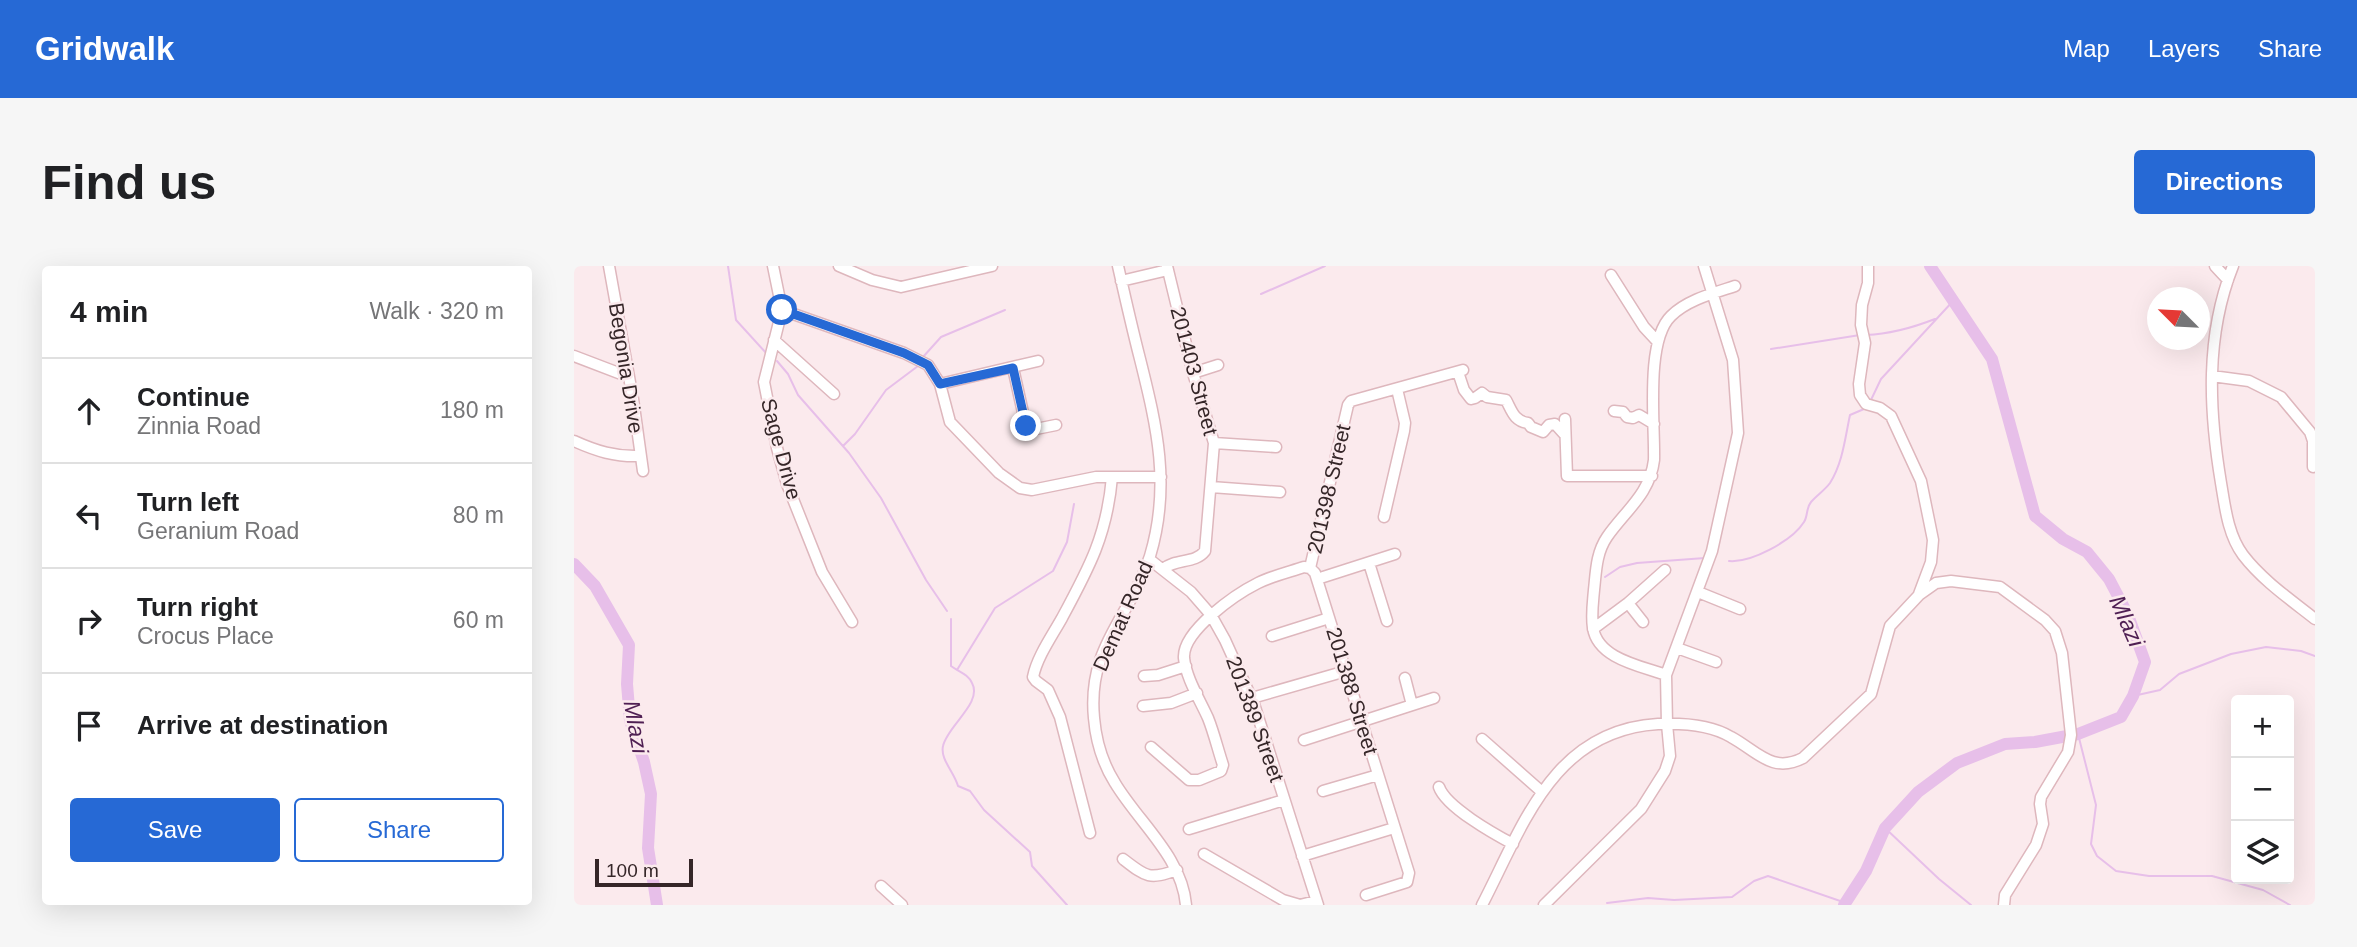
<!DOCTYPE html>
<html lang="en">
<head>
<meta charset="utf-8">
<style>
	body { margin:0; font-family:Helvetica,sans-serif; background:#f6f6f6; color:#202124 }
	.controls { position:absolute; right:21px; bottom:21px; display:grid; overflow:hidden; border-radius:7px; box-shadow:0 7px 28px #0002 }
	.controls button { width:63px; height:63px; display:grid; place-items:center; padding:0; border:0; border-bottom:2px solid #e0e0e0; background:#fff; color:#202124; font:35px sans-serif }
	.compass { position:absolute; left:1573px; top:21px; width:63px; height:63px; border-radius:50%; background:#fff; box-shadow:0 7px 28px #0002; rotate:294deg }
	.scale { position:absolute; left:21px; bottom:18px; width:98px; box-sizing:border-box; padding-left:7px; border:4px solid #352628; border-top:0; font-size:19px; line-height:24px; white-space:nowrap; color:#352628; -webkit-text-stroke:5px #fbeaed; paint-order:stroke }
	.stop { position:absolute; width:21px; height:21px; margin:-16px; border:5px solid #2669d5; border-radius:50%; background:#fff }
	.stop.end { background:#2669d5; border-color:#fff; box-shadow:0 2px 7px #0008 }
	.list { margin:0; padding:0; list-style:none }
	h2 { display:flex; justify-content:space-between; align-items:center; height:91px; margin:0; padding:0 28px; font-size:30px }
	h2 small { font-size:23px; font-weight:400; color:#757577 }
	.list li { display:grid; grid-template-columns:46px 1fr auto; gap:21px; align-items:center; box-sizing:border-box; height:105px; padding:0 28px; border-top:2px solid #e0e0e0 }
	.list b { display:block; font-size:26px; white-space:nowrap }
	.list p { margin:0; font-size:23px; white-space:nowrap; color:#757577 }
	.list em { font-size:23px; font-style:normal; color:#757577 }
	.actions { display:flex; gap:14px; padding:21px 28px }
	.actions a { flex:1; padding:16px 0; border:2px solid #2669d5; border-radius:7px; text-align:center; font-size:24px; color:#2669d5 }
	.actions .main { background:#2669d5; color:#fff }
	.icon { flex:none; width:38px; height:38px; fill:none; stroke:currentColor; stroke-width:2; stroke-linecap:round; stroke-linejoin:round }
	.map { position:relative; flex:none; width:1741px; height:639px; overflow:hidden; border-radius:7px }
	header { display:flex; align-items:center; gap:42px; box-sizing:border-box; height:98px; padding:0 35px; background:#2669d5; color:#fff }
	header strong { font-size:33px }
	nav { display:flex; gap:38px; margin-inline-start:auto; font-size:24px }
	.intro { display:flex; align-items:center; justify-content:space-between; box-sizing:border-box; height:168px; padding:0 42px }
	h1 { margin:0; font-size:49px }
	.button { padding:18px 32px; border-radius:7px; background:#2669d5; color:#fff; font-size:24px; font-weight:700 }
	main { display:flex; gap:42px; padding:0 42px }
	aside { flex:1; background:#fff; border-radius:7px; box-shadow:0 7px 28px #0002 }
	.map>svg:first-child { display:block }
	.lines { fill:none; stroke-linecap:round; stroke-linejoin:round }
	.stream { stroke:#e7bfe9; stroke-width:2 }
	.river { stroke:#e7bfe9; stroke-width:12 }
	.minor-casing { stroke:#deb7bd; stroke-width:13 }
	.minor { stroke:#fff; stroke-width:10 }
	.route { stroke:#2669d5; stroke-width:9 }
	.labels { text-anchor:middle; stroke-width:5; stroke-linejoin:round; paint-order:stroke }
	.street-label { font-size:21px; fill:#352628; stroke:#fbeaed }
	.water-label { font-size:23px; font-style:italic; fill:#4f1f53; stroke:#fbeaed }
</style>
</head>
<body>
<header>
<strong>Gridwalk</strong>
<nav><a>Map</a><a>Layers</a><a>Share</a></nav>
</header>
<div class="intro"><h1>Find us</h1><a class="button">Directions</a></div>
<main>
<aside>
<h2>4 min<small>Walk · 320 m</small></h2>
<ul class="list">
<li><svg class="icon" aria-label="ahead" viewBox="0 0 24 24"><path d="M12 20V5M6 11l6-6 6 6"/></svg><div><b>Continue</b><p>Zinnia Road</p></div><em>180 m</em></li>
<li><svg class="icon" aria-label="left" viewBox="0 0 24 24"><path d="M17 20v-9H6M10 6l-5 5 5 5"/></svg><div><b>Turn left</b><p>Geranium Road</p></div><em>80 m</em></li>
<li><svg class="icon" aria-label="right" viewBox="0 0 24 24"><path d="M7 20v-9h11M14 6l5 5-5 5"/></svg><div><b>Turn right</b><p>Crocus Place</p></div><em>60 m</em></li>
<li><svg class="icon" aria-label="arrive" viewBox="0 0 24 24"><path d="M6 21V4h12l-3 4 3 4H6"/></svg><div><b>Arrive at destination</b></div></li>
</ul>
<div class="actions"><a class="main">Save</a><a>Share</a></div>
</aside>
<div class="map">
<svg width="1741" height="639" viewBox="0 0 1741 639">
	<rect width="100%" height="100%" fill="#fbeaed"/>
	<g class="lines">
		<path class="stream" d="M154,0l8,54 31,34
			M687,28l64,-28
			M1292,69c24,-1 46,-7 69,-16
			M1197,83l89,-14
			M349,91l18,-20 64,-27
			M203,95l11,13 10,21 51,58 32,45 45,82 21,31
			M1296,136l11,-23 73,-79
			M269,180l12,-12 31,-44 32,-24
			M1155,295c22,2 63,-20 75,-39 4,-6 2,-14 7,-20 6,-7 14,-12 19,-19 13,-21 15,-45 20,-68l14,-6
			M1031,311l15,-10 17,-4 68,-5
			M377,353v47c8,6 17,8 21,17 11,20 -25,43 -29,63 -3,13 11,26 15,40l12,5 14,19 46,42 2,14 35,39
			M383,404l38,-62 58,-37 14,-29 7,-38
			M1559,430l27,-6 19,-16 52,-20 35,-7 35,4 14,5
			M1504,468l18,71 -5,39 6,12 19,15 33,5h63l51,14 27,15
			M1311,562l54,51 32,26
			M1033,637l41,-5 26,2 58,-3 22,-16 14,-5 78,27"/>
		<path class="river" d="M0,298l21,22 34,59 -2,39 3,36 14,42 7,32 -3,54 9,57
			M1270,639l22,-34 19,-43 33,-36 39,-29 48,-19 30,-2 43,-8 43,-17 12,-21 12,-34 -17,-47 -19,-36 -22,-27 -24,-13 -28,-23 -43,-157 -62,-93"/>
		<defs>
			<path id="minor" d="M35,0l24,133 10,72
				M199,0l9,44 -18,72 13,66 10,36 35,88 30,50
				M265,0l33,14 29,7 91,-21
				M544,0c7,31 14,62 22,93 17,68 31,127 10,197 -19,61 -63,89 -56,162 2,23 9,46 21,65 24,40 67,74 71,122
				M1294,0v17l-6,22 -1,20 4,18 -6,41 1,11 6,9 14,4 11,8 30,65 12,59 -2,22 -12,32
				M1641,0l13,14
				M1659,0c-28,70 -24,145 -12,217 4,24 7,52 22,72 19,25 48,45 72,64
				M1037,9l33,52 13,14
				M547,15l47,-11
				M208,44l122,43 24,12 12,19 10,38 49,51 21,15 12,2 64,-13h65
				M200,74l60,54
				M0,90l55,21
				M439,102l13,58 10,3 20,-4
				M884,106l6,18 7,9 4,-1 7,-5 5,4 19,3c6,11 8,21 22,23l3,4 12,5 6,-7 6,-1 10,11
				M619,107l25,-8
				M1638,110l37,5 32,16 29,35 3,9v26
				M366,118l98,-23
				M1040,145l9,1 4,5 6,1 6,-3 15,9
				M991,153l2,57h85
				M0,175c22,10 41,16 66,15
				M640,177l62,4
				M637,221l69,5
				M810,251l20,-86 1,-8 -8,-34
				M575,293l42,33 20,23 14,25 29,64 64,201
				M795,297l18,58
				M736,302l38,-163 3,-4 112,-31
				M589,303c13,-11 32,-5 42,-18l9,-108 -21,-70 -26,-107
				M743,313l78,-25
				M1124,326l42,17
				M1054,337l15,19
				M1019,363l35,-26 37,-33
				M698,370l57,-18
				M1103,382l39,14
				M1092,409c-25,-9 -68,-16 -73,-47 -2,-13 0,-26 1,-38 2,-18 2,-37 13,-53 18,-26 43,-43 47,-77 1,-36 -9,-119 17,-144 16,-16 43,-23 64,-30
				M570,410l14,-1 28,-9
				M831,412l7,27
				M678,432l94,-27
				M569,440l28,-3 26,-10
				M908,473l60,53
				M730,474l130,-42
				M577,481l38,33h10l22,-9 2,-6c-5,-15 -9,-32 -15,-47 -8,-18 -22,-40 -24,-60 -2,-27 52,-64 74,-75 14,-7 31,-11 46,-16l6,1 5,5 94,300 -2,9 -41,13
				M865,521c7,20 55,47 74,57
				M749,525l55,-16
				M615,563l95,-29
				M516,567l-30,-116 -12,-27 -12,-9 -3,-4c4,-20 19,-41 29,-59 27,-50 45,-83 50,-141
				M630,588l79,46 17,5 16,-4
				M728,590l92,-28
				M549,593c23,18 26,21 54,11
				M307,620l21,19
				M908,639c41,-79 71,-175 176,-181 23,-1 53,1 73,13 26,14 41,37 72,21l68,-64 19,-68 29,-31 17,-12 15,-2 49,6 45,33 10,11 7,22 9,82 -3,17 -27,45 -1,7 3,20 -7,21 -31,50 -1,10
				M970,639l97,-96 24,-38 5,-15 -3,-32 -1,-49 46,-124 26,-118 -5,-73 -29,-94"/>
		</defs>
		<use href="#minor" class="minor-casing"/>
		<use href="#minor" class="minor"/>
	</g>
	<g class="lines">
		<path class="route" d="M208,44l122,43 24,12 12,19 73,-16 13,58"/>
	</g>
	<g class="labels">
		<g class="street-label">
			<text transform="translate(52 102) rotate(81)" y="7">Begonia Drive</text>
			<text transform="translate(620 105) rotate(75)" y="7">201403 Street</text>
			<text transform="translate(207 183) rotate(75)" y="7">Sage Drive</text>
			<text transform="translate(755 223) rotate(-77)" y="7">201398 Street</text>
			<text transform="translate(549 350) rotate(-66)" y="7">Demat Road</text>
			<text transform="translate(778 425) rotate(73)" y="7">201388 Street</text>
			<text transform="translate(681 453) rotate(70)" y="7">201389 Street</text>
		</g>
		<g class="water-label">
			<text transform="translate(1553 355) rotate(66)" y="8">Mlazi</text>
			<text transform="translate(62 461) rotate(80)" y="8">Mlazi</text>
		</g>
	</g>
</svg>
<div class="controls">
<button>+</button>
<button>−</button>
<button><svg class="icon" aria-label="layers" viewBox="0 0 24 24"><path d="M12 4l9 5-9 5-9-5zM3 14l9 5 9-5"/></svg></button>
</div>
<svg class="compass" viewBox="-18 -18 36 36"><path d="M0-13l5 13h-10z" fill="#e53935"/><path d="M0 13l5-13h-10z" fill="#757577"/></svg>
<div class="scale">100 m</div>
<div class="stop" style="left:208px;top:44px"></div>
<div class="stop end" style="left:452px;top:160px"></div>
</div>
</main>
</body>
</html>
